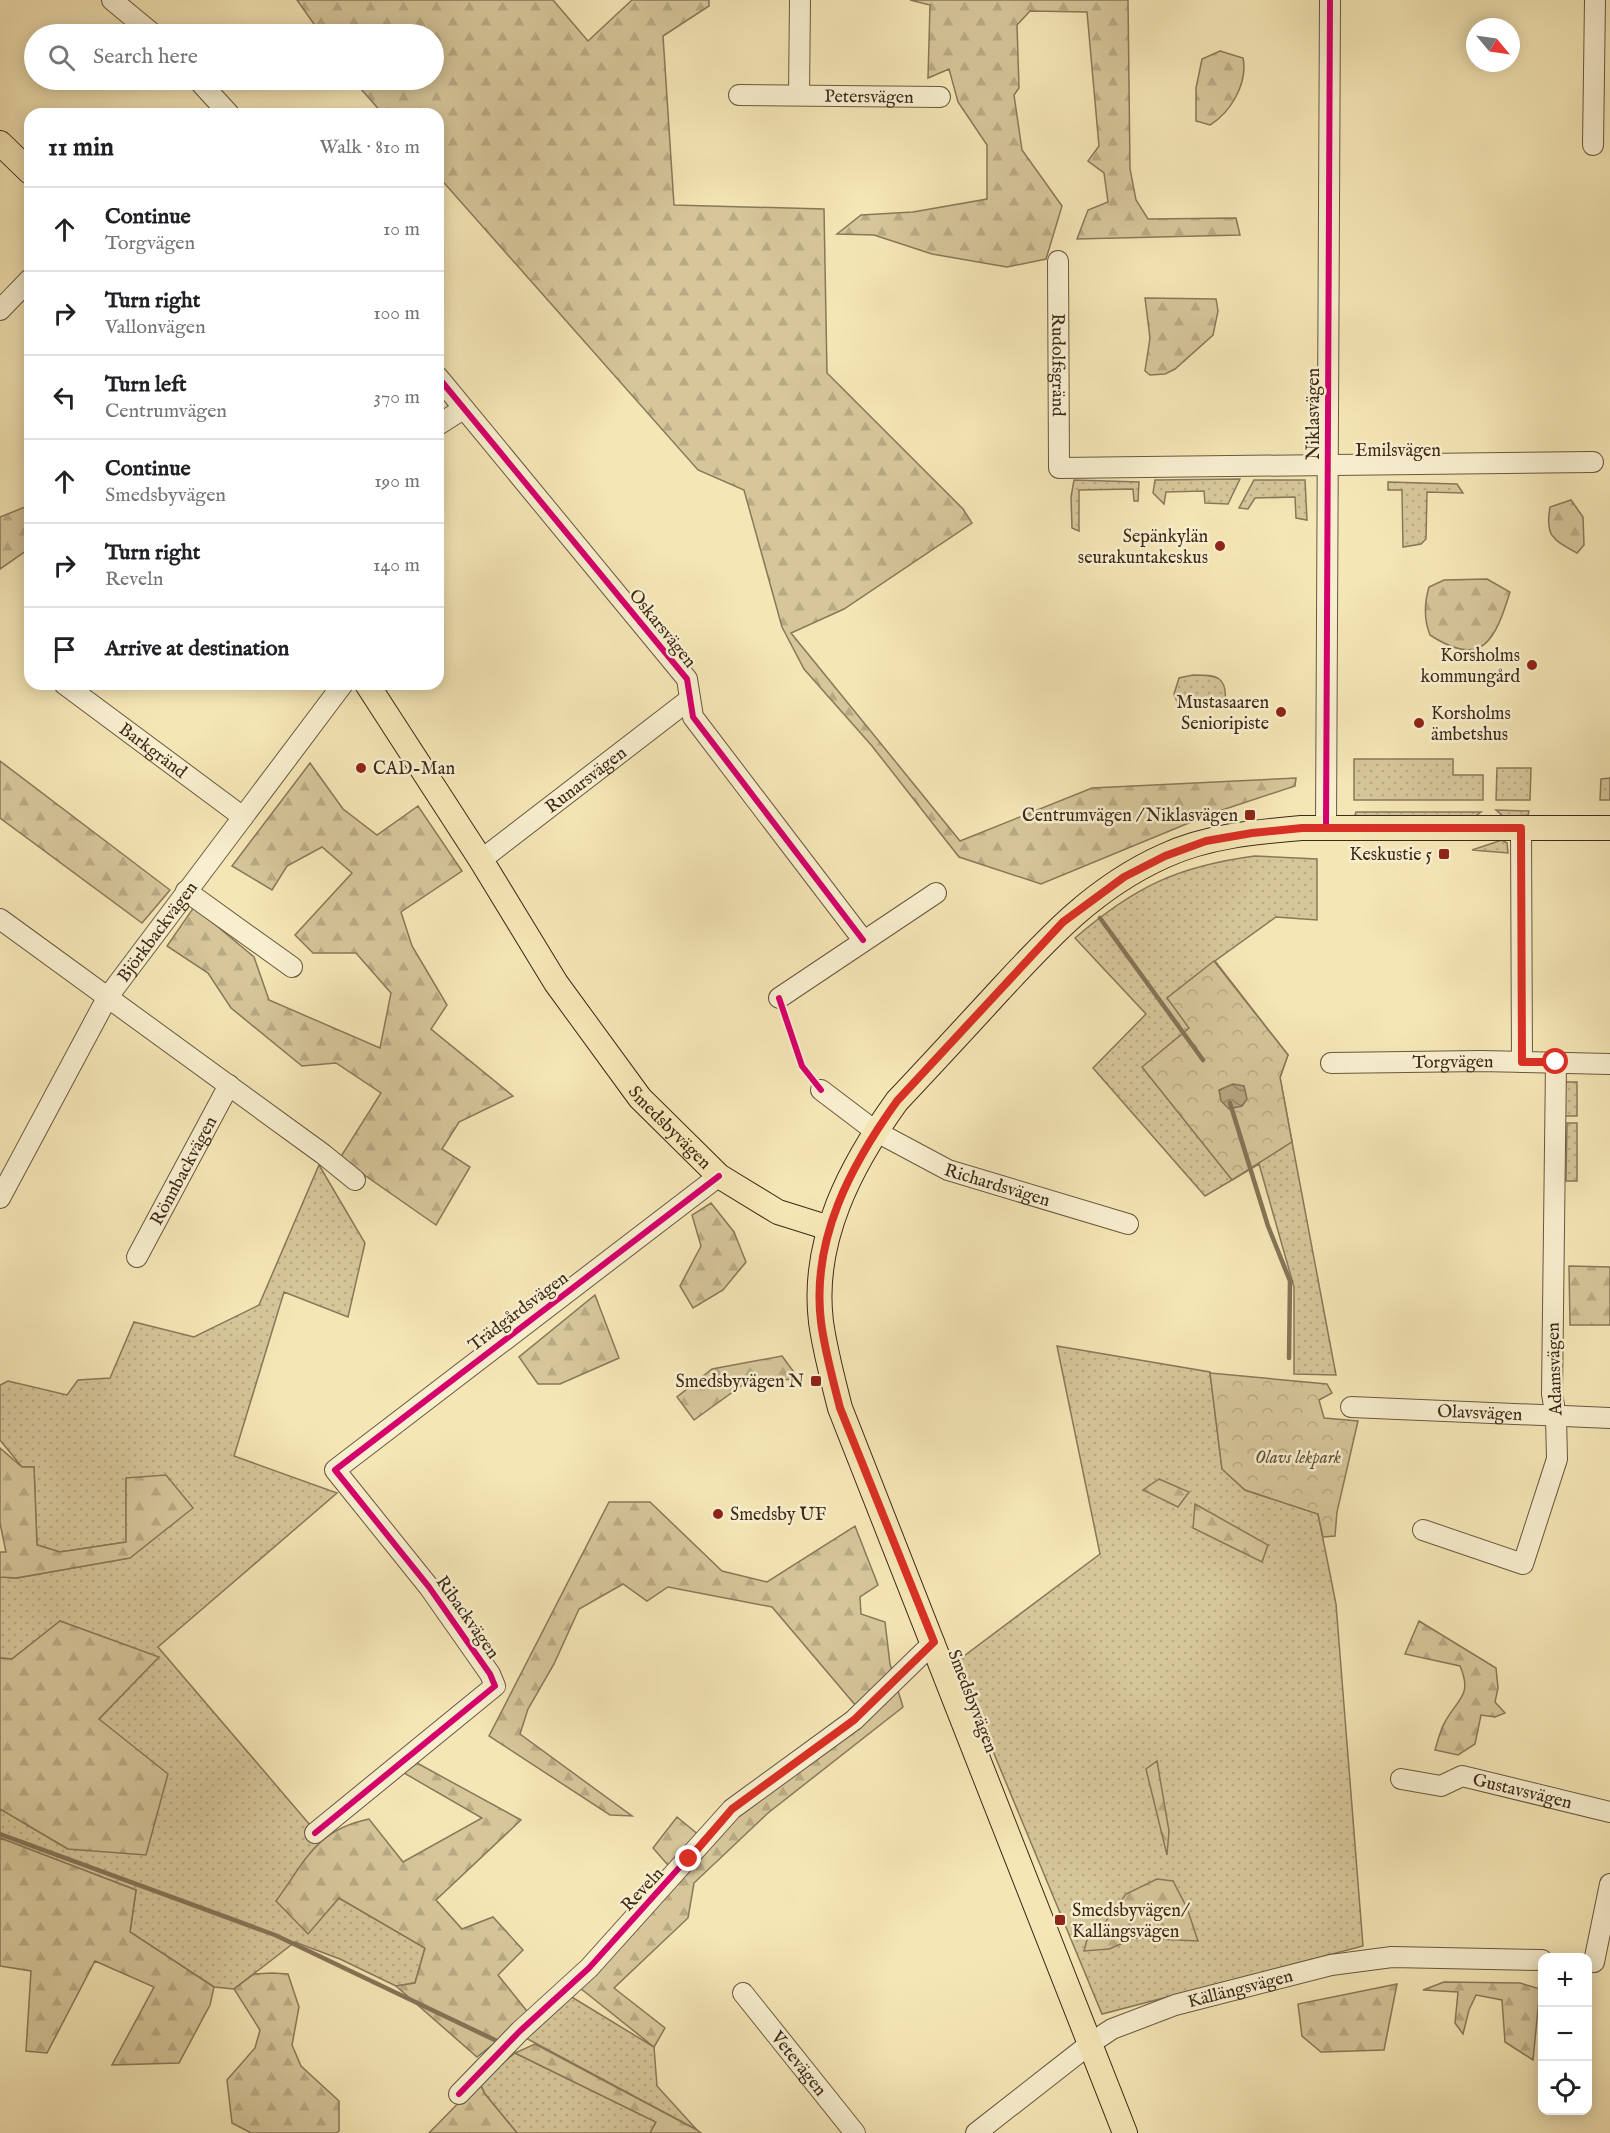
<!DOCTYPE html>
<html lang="en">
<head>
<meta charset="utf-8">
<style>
	body { margin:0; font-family:"IM FELL English",serif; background:#f6f6f6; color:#202124 }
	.controls { position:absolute; right:18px; bottom:18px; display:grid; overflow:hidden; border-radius:12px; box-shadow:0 3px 15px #0003 }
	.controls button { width:54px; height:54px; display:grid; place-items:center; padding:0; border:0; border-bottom:2px solid #e0e0e0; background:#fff; color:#202124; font:30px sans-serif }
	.compass { position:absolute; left:1466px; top:18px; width:54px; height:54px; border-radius:50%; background:#fff; box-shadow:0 3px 15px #0003; rotate:119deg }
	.stop { position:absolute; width:18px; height:18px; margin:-14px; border:4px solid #d93025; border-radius:50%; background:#fff }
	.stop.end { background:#d93025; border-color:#fff; box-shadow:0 2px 6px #0008 }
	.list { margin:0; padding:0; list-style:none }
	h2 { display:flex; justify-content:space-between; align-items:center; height:78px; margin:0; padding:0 24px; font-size:26px }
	h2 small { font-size:20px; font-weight:400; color:#757577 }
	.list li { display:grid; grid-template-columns:39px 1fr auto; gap:18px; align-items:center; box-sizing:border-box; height:84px; padding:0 24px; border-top:2px solid #e0e0e0 }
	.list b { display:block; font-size:22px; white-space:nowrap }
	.list p { margin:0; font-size:20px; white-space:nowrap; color:#757577 }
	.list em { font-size:20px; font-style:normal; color:#757577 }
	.icon { flex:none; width:33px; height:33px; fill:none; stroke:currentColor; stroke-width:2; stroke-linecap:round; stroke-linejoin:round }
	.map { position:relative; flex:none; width:1610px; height:2133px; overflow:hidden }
	.search { position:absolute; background:#fff; box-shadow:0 3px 15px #0003; left:24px; top:24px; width:420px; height:66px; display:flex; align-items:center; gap:15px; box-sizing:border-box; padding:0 21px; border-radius:33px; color:#757577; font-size:22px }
	.panel { position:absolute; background:#fff; box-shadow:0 3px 15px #0003; left:24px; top:108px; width:420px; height:582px; border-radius:18px }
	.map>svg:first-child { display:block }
	.grass { fill:url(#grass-dots); stroke:#89785a; stroke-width:1.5 }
	.forest { fill:url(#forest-firs); stroke:#89785a; stroke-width:1.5 }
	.park { fill:url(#park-crowns); stroke:#89785a; stroke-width:1.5 }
	.water { fill:url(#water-waves); stroke:#857457; stroke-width:1.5 }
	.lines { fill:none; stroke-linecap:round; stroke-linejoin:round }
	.stream { stroke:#857457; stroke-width:4.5 }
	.minor-casing { stroke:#6a5840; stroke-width:22 }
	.major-casing { stroke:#3c2919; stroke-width:26 }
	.minor { stroke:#f8efcf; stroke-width:20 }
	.major { stroke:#f5e6b5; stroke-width:24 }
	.cycleway-casing { stroke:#f8efcf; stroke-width:10 }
	.cycleway { stroke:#d6006c; stroke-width:6 }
	.route { stroke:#d93025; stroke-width:8 }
	.poi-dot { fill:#8f2418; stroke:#f8efcf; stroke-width:2 }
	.labels { text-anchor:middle; stroke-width:5; stroke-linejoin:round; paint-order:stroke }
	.street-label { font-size:18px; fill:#3c2919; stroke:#f8efcf }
	.poi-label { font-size:18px; fill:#3c2919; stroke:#f8efcf; text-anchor:end }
	.park-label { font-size:18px; font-style:italic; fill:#625039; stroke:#f8efcf }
</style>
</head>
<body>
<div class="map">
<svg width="1610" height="2133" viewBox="0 0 1610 2133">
	<defs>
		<pattern id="grass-dots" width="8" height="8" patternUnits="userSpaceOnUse" patternTransform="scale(1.5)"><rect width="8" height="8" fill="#d6c69a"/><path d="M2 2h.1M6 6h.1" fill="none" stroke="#b9aa84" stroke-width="1.8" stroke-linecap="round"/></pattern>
		<pattern id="forest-firs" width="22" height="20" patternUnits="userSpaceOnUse" patternTransform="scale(1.5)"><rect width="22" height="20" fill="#d6c69a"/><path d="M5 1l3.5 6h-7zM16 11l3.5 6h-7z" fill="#b9aa84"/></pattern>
		<pattern id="park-crowns" width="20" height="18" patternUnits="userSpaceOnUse" patternTransform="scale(1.5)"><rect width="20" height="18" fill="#d6c69a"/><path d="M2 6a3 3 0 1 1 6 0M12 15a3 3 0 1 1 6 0" fill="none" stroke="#b9aa84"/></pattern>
		<pattern id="water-waves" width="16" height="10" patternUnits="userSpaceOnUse" patternTransform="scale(1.5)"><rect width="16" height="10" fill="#b6a680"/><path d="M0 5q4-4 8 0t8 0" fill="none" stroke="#958768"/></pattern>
	</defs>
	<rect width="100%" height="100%" fill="#f5e6b5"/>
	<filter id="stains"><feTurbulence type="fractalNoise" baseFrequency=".00333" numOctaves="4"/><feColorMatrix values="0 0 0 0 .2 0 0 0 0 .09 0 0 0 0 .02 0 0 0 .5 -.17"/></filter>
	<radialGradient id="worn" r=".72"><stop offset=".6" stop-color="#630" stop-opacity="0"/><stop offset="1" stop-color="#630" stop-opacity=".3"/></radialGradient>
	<path class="grass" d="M1240,479l-12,25 -23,-1 -1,-12 -38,1 -2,12 -11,-11 2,-13z
		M1074,480l65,2 -1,19h-4l-1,-12 -54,1v41l-7,-3 -1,-31z
		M1254,480h51l2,40 -11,-2 -1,-21 -40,1 -7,11 -9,-1z
		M1388,482l69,2 6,9 -36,-1 -1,47 -5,5 -18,3 -1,-57h-14z
		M1193,675c24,0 35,1 32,29l-30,5 -17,-5 -4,-10 5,-16z
		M1354,759h99v16h30v25h-129z
		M1497,768h34l-1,32h-34z
		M1610,778v22h-10l1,-21z
		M1496,810l33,1 -1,4 -24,2z
		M1356,812h125l-8,6 -112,-1 -6,-2z
		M1502,840l5,3 1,10 -36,-3z
		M1255,856l62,3v61l-41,-3 -61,44 73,94 -8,23 56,297 -42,-1v-87l-35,-123 -54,32 -112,-128 53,-54 -71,-76c59,-51 103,-72 180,-82z
		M1565,1082h12v34h-12z
		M1567,1123h10v58h-11z
		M319,1165l46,78 -17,74 -64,-25 -50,164 103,37 -179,154 164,192 -45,62 62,-3 86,50 -10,35 -19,3 -56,-27 -45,-17 -61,47 -20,-2 -84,-55 6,-42 -136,-52v-29l68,40 31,-130 59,-62 -98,-36 -48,38 -12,-1v-81l17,1 113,-20 -4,-79v63l-66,10 -23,-7 -3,-78h-12l-22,-27v-55l8,-4 59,14 11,-15 32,-2 24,-56 60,15 65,-32z
		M1057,1346l153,26 12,97 23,21 73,24 18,90 27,342 -261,68 -146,-352 144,-108z
		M570,1996l84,51 3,39 40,44 -173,-93z
		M515,2053l141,69 -6,11h-133l-32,-39 -6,-12z"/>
	<path class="forest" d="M297,0h256l35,41 44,-41h77v6l-46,30 11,169 150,4 3,164 136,136 9,14 -128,86 -53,24 169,208 132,-53 204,-10 -1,8 -82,27 -172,71 -82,-27 -87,-111 -68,-77 -22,-42 -38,-137 -46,-20 -260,-294v-62h-55l-30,-34h81v-46h-113z
		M910,0h218l2,169 6,31 12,19 88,-1 4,17 -163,4 11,-29 20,-8 -4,-29 -16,-12 11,-15 -12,-134 -57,-1 -13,14 2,63 -5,7 8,55 40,56 -16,53 -39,8 -75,-13 -58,-19 -37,-1 24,-19 52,-3 74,-13v-54l-29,-43 -9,-33 -21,9 2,-73z
		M1220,51l23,7c5,25 -12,54 -33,67l-14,-4v-33l6,-29z
		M1145,298l71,1 2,12 -5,24 -38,34 -10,5 -15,1 -5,-4 5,-33z
		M1571,500l12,17 1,28 -7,8c-25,-14 -32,-17 -27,-46z
		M30,505v43l-30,21v-52z
		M1487,579l23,13c-15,49 -28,77 -80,43 -6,-15 -6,-31 -1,-48l15,-7z
		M0,761l170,129 -28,33 -142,-105z
		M310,763l33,46 34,26 41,-29 44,65 -61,41 11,34 35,59 -16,24 82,67 -54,26 -17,27 28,18 -34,58 -96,-67 41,-65 -45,-30 -34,3 -71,-58 -23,-35 -41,-27 27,-39 60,50 15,43 111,48 11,-55 -35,-40h-43l-18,-18 57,-62 -30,-26 -35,19 -15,24 -40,-24z
		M711,1203l23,29 12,30 -23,28 -30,18 -13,-22 21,-40 -9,-31z
		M1569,1266l41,1v58h-40z
		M595,1295l24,63 -59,26h-22l-19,-27z
		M782,1356l17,23 -51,2 -54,39 -17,-23 35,-28z
		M0,1448l22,19h12l3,78 23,7 66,-10v-64l40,-3 27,33 -63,50 -114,20 -16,-1v-25h6l-6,-29z
		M1159,1479l30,13 -11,15 -35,-17z
		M609,1502h41l72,69 45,11 88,-56 23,59 -18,12 1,17 24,8 5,42 13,43 -135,106 -74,70 -6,35 -74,70 51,40 -11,19 -74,-59 101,-108 -28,-32 24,-31 28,23 157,-127 -90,-106 -104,-20 -21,14 -24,-17 -44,25 -25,55 -26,45 -8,25 112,82 -22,-1 -121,-79z
		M1195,1504l73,41 -6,17 -69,-34z
		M60,1621l99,36 -60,62 69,55 -22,81 -78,-6 -68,-40v-151l12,1z
		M1419,1621l77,47 2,20 -3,14 10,11 -10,4 -14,-2 -6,29 -17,11 -23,-5c3,-9 5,-20 10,-28 12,-23 28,-26 15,-56l-55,-12z
		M1157,1761l12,70 -2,24 -21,-86z
		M417,1763l104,57 -85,80 26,29 31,-12 30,33 -25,25 32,40 -53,42 -81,-71 19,-3 10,-35 -86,-50 -31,36 -32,-33c30,-41 40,-71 93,-82l34,43 79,-44 -78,-45z
		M0,1838l136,52 -6,42 84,55 -4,18 -31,58 -67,2 42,-78 -59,-26 -48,92 -21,-2 5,-80 -31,-5z
		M1157,1879l16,2 14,27 11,33 -63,-3 -26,11 -25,2 4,-15 18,-15 20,-27z
		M272,1973l16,1 11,33 -7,38 9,21 38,35v30l-3,2h-85l-19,-10 -5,-43 28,-32 5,-18 -26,-41 20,-15z
		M1444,1982l76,1 20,6 -7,71 -28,-18 -3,-42 -26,-5 -7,15 -6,24 -8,-11 3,-31 -35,-2z
		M1397,1984l-13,66 -63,2 -19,-16 -4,-32z
		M535,2044l162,86 4,3h-51l6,-11 -141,-69z
		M479,2082l6,12 32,39h-88z"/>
	<path class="park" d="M1214,961l74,94 -8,22 12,65 -60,38 -90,-113 47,-39 -22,-30z
		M1210,1373l117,11 5,9 -13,7 5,18 34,3 -21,91 -2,24 -12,1 -5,-23 -73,-24 -23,-21z"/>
	<path class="water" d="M1233,1084l11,2 3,13 -5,7 -13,3 -8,-8 -2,-11z"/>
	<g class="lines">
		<path class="stream" d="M1100,918l103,142
			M1230,1103l38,123 22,55 -1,77
			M0,1834l275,101 224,107"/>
		<defs>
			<g id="minor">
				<path d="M112,0l41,34"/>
				<path d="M198,80l31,34"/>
				<path id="s1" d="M739,95l201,2"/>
				<path d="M799,95l1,-95"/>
				<path d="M1593,145l2,-145"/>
				<path id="s2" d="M1058,261l1,207 534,-6"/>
				<path d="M0,310l30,-31"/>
				<path d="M438,377l249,302 6,38 170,223"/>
				<path d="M438,425l25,-16"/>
				<path id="s3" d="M64,684l179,133"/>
				<path d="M1326,828l4,-828"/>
				<path d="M1521,828l1,234"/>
				<path id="s4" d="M481,860l209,-161"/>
				<path d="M186,891l106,76"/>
				<path d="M0,919l323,235 32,26"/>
				<path d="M779,998l157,-105"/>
				<path id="s5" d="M1331,1063l150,-2 129,3"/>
				<path id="s6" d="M821,1090l54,41 73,39 180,54"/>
				<path id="s7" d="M0,1198l107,-200 236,-314"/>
				<path id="s8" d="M137,1257l92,-172"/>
				<path id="s9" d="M1351,1407l259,11"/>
				<path d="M1423,1530l100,34 34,-105 -1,-42 -4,-23 4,-331"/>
				<path id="s10" d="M1401,1779l40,7 21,-10 148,36"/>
				<path d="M315,1833l180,-147 -5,-12 -61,-87 -94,-117 384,-294"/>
				<path d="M1594,1962l16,-78"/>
				<path id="s11" d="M743,1993l112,140"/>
				<path d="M459,2094l61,-63 69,-63 143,-159 122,-89 80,-78"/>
				<path id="s12" d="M976,2133l115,-90 21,-14 63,-24 156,-40 61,-8 150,3"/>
			</g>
			<g id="major">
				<path d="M0,143l30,29"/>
				<path id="s13" d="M367,684l114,176 75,123 84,115 79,78 59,36 51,16"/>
				<path d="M1125,2133l-285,-725c-7,-28 -15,-57 -19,-86 -10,-82 30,-157 76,-221 35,-37 69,-74 103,-111 50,-54 95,-103 164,-134 43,-20 91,-24 138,-28h308"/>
			</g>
		</defs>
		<use href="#minor" class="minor-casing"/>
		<use href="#major" class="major-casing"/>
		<use href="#minor" class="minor"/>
		<use href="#major" class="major"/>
		<defs>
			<path id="cycleway" d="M438,377l249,302 6,38 170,223
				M1326,828l4,-828
				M779,998l23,68 19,24
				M315,1833l180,-147 -5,-12 -61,-87 -94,-117 384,-294
				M459,2094l61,-63 69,-63 143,-159 122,-89 80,-78"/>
		</defs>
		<use href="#cycleway" class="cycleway-casing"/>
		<use href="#cycleway" class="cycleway"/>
	</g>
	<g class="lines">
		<path class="route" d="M689,1859l43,-50 122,-89 80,-78 -94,-234c-7,-28 -15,-56 -19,-86 -10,-83 30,-157 76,-221l166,-179 61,-45 41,-21 41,-15 46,-8 50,-5h219l1,234h34"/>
	</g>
	<g class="poi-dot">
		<circle cx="1220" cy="546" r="6"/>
		<circle cx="1532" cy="665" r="6"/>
		<circle cx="1281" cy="712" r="6"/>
		<circle cx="1419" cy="723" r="6"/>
		<circle cx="361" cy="768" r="6"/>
		<rect x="1244" y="809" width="12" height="12" rx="3"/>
		<rect x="1438" y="848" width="12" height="12" rx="3"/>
		<rect x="810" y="1375" width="12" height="12" rx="3"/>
		<circle cx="718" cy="1514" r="6"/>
		<rect x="1054" y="1914" width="12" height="12" rx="3"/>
	</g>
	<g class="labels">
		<g class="street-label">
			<text dy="6" stroke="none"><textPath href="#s1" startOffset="130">Petersvägen</textPath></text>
			<text dy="6" stroke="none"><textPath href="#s2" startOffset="104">Rudolfsgränd</textPath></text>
			<text transform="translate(1313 414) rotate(-90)" y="6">Niklasvägen</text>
			<text x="1398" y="456">Emilsvägen</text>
			<text transform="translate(663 628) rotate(51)" y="6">Oskarsvägen</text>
			<text dy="6" stroke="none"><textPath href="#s3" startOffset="111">Barkgränd</textPath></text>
			<text dy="6" stroke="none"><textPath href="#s4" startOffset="132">Runarsvägen</textPath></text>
			<text dy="6" stroke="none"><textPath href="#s7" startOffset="310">Björkbackvägen</textPath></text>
			<text dy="6" stroke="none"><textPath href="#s5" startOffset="122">Torgvägen</textPath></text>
			<text dy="6" stroke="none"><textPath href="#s13" startOffset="538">Smedsbyvägen</textPath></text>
			<text dy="6" stroke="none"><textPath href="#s8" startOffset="98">Rönnbackvägen</textPath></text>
			<text dy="6" stroke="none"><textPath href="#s6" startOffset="202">Richardsvägen</textPath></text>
			<text transform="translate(518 1311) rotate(-37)" y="6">Trädgårdsvägen</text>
			<text transform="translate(1554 1369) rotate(-92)" y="6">Adamsvägen</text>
			<text dy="6" stroke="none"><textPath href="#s9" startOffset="129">Olavsvägen</textPath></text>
			<text transform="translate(468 1617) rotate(55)" y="6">Ribackvägen</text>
			<text transform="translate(973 1701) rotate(69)" y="6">Smedsbyvägen</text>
			<text dy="6" stroke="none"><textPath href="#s10" startOffset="126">Gustavsvägen</textPath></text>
			<text transform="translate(642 1889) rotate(-47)" y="6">Reveln</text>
			<text dy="6" stroke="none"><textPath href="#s12" startOffset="306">Källängsvägen</textPath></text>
			<text dy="6" stroke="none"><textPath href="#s11" startOffset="90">Vetevägen</textPath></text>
		</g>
		<g class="poi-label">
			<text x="1208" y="542">Sepänkylän<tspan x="1208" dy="21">seurakuntakeskus</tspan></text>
			<text x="1520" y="661">Korsholms<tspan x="1520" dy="21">kommungård</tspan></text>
			<text x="1269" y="708">Mustasaaren<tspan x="1269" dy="21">Senioripiste</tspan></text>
			<text x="1431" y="719" text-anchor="start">Korsholms<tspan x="1431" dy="21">ämbetshus</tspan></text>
			<text x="373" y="774" text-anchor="start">CAD-Man</text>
			<text x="1238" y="821">Centrumvägen / Niklasvägen</text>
			<text x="1432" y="860">Keskustie 5</text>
			<text x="804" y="1387">Smedsbyvägen N</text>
			<text x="730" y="1520" text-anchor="start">Smedsby UF</text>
			<text x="1072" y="1916" text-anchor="start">Smedsbyvägen/<tspan x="1072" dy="21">Kallängsvägen</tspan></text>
		</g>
		<g class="park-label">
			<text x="1298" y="1463">Olavs lekpark</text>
		</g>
	</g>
	<rect width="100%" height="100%" filter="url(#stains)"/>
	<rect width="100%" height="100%" fill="url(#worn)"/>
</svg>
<div class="controls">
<button>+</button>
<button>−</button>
<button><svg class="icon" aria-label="locate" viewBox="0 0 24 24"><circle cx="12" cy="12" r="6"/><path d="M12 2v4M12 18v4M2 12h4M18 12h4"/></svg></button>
</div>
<svg class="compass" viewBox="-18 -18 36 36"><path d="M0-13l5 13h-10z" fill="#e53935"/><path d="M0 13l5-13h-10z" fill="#757577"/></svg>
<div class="stop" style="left:1556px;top:1062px"></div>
<div class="stop end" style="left:689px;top:1859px"></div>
<div class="search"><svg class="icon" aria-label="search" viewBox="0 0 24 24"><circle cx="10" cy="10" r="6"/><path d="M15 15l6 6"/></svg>Search here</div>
<section class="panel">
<h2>11 min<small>Walk · 810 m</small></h2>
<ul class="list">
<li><svg class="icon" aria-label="ahead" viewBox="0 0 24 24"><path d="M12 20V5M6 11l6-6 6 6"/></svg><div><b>Continue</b><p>Torgvägen</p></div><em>10 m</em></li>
<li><svg class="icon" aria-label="right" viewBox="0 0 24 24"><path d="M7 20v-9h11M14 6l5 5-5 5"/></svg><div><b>Turn right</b><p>Vallonvägen</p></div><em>100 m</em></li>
<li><svg class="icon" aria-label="left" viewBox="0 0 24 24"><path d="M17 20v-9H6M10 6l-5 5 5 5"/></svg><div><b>Turn left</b><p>Centrumvägen</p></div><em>370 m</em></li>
<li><svg class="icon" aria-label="ahead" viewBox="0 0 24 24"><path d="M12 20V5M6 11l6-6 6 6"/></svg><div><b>Continue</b><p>Smedsbyvägen</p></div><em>190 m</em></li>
<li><svg class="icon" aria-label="right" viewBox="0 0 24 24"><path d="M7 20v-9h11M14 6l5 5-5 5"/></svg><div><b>Turn right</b><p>Reveln</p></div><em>140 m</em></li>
<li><svg class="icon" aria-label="arrive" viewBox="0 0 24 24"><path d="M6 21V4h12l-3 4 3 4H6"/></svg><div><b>Arrive at destination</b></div></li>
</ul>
</section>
</div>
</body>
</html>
